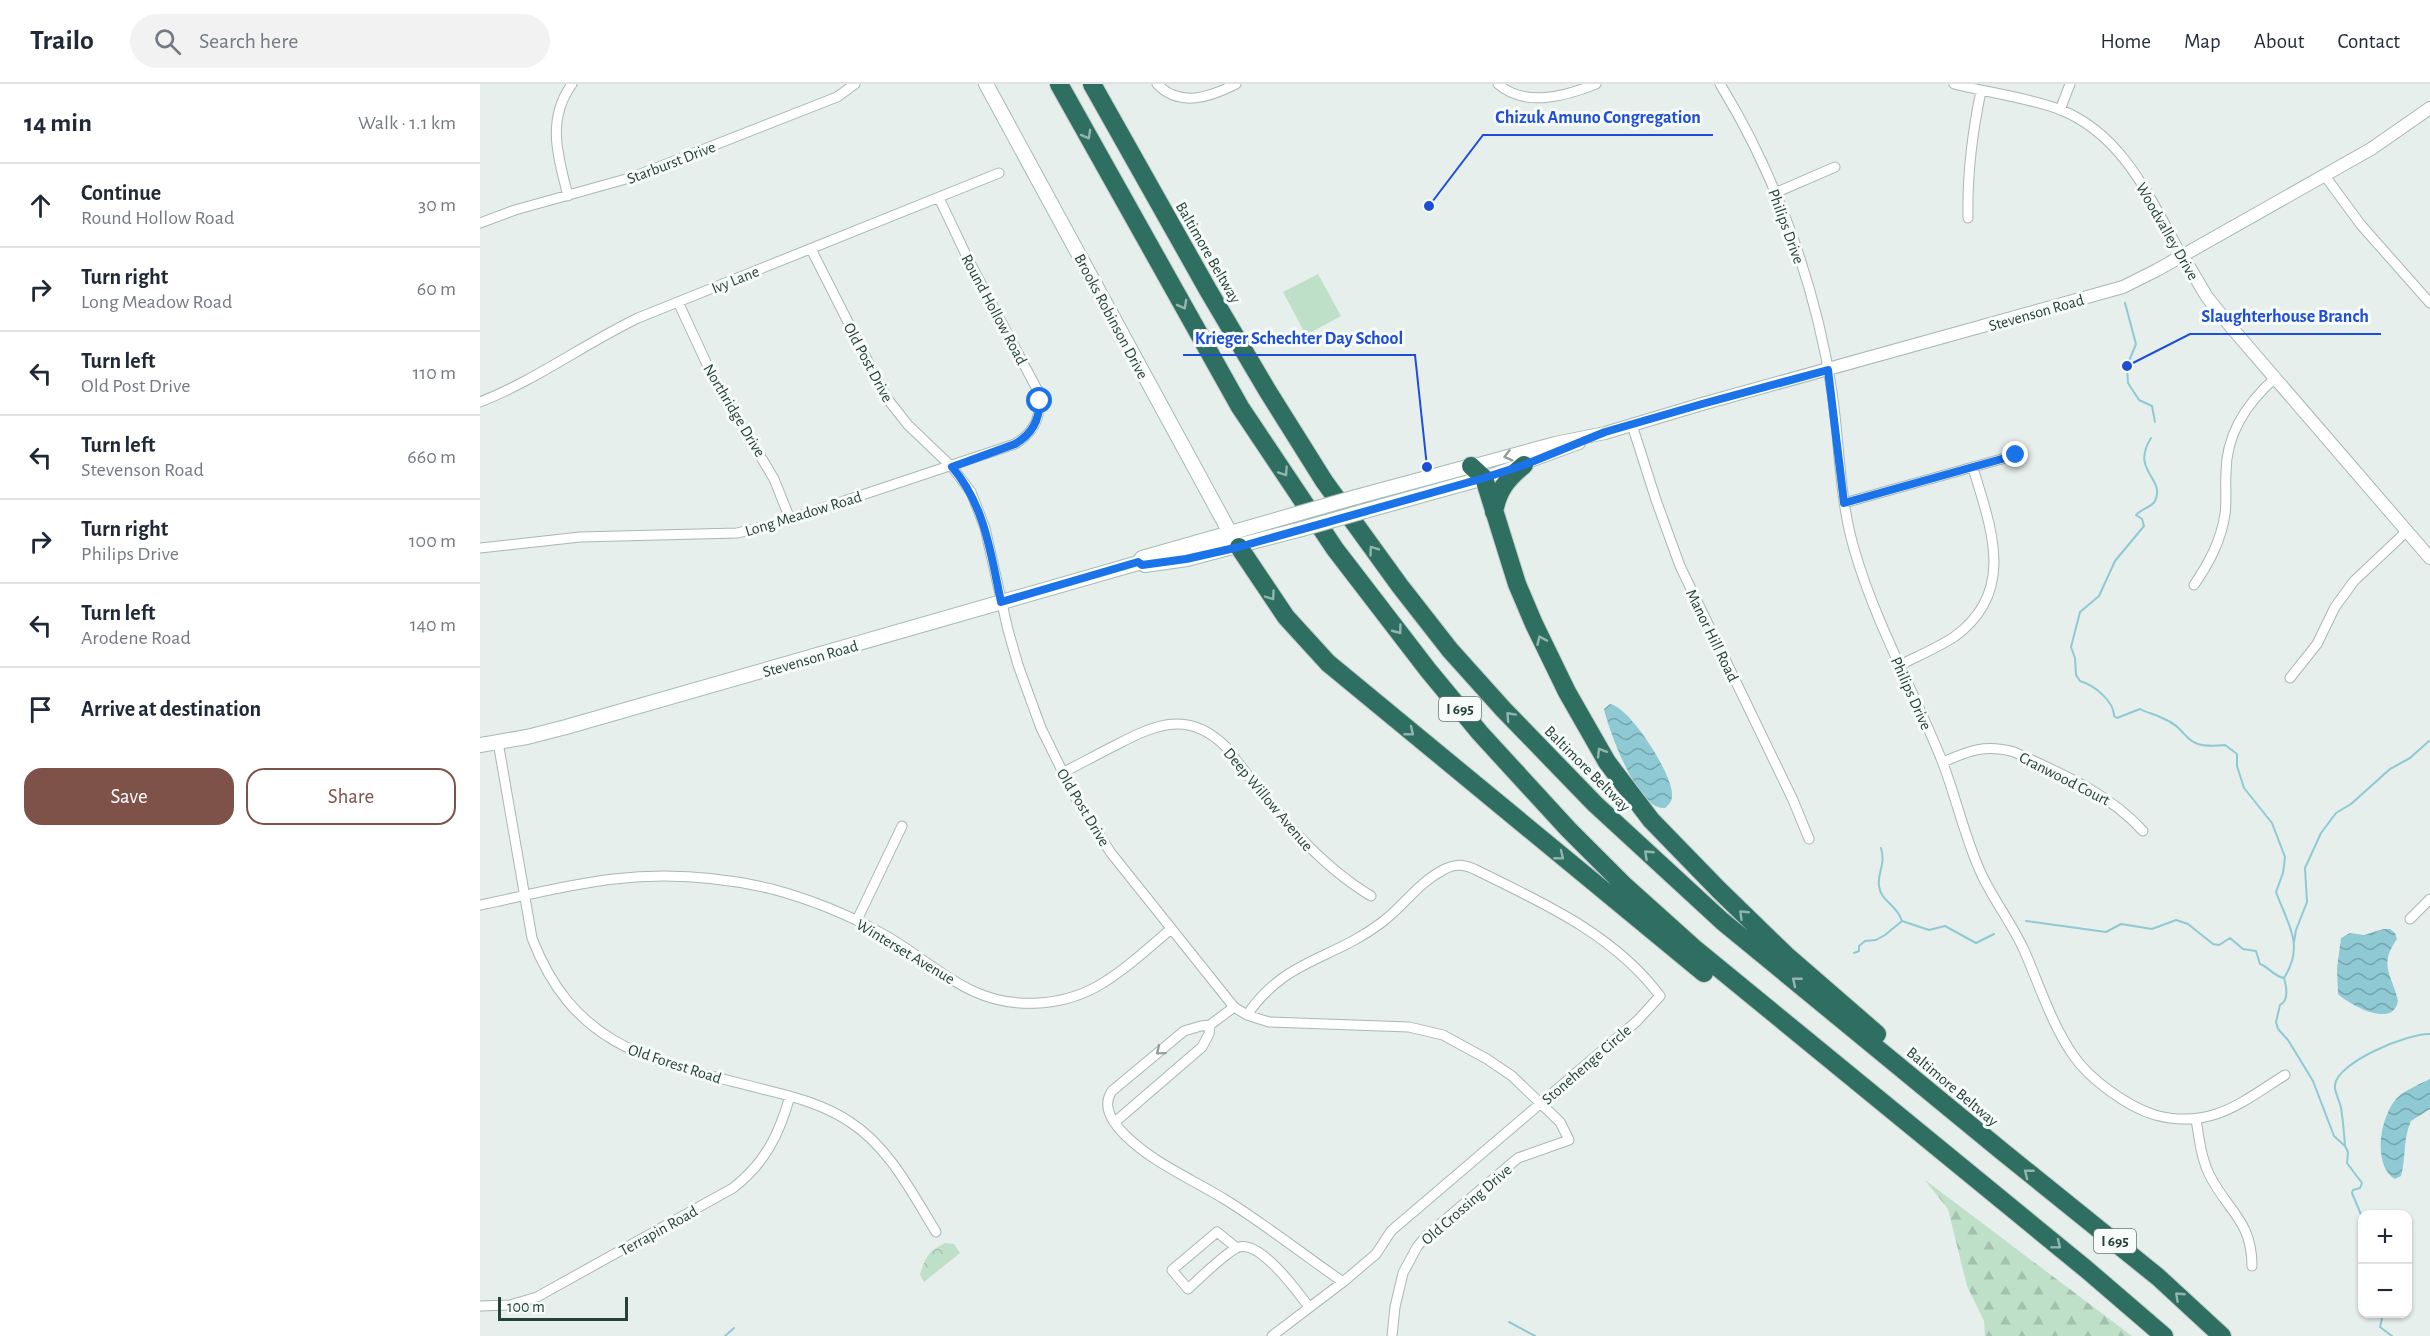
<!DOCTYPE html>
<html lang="en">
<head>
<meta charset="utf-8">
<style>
	body { margin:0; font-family:"Alegreya Sans",sans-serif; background:#f2f2f3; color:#1f2937 }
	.controls { position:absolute; right:18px; bottom:18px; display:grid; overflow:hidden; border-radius:12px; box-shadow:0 2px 4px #0004 }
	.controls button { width:54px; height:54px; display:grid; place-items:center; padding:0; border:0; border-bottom:2px solid #e0e1e3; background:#fff; color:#1f2937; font:30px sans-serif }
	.scale { position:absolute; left:18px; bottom:15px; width:130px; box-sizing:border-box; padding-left:6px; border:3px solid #24423a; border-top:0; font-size:16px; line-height:21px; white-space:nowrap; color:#24423a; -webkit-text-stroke:4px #f7fbf9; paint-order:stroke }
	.stop { position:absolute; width:18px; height:18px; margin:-14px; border:4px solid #1a73e8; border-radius:50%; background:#fff }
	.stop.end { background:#1a73e8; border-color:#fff; box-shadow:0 2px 6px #0008 }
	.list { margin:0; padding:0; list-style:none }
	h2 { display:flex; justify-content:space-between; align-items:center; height:78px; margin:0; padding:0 24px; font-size:26px }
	h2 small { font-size:20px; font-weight:400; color:#747a83 }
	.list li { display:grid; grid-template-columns:39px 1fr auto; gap:18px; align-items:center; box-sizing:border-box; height:84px; padding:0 24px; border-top:2px solid #e0e1e3 }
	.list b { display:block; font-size:22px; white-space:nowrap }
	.list p { margin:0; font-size:20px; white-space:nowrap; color:#747a83 }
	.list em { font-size:20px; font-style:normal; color:#747a83 }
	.actions { display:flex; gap:12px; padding:18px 24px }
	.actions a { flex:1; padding:14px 0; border:2px solid #7f5249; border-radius:18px; text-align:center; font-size:21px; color:#7f5249 }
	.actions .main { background:#7f5249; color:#fff }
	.icon { flex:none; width:33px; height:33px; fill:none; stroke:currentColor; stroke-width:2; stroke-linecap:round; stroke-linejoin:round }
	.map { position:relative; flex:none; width:1950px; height:1252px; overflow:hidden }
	header { display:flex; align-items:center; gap:36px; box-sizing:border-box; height:84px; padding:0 30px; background:#fff; border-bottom:2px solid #e0e1e3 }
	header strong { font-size:28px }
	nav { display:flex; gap:33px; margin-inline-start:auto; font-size:21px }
	.search { width:420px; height:54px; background:#f2f2f3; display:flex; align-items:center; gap:15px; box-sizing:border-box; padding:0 21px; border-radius:33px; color:#747a83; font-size:22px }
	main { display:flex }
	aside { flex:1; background:#fff }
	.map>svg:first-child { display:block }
	.forest { fill:url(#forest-firs) }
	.park { fill:url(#park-crowns) }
	.pitch { fill:#bfe0c8 }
	.water { fill:url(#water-waves) }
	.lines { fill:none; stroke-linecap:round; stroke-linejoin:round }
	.stream { stroke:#8ec9d4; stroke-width:2 }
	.minor-casing { stroke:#a8b8b2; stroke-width:11 }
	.tertiary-casing { stroke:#a8b8b2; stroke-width:14 }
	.secondary-casing { stroke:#a4bbb3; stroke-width:16 }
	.motorway-casing { stroke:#c2cac8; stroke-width:20 }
	.minor { stroke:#fff; stroke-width:9 }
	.tertiary { stroke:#fff; stroke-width:12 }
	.secondary { stroke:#fff; stroke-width:14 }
	.motorway { stroke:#2f6f62; stroke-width:18 }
	.secondary-bridge-casing { stroke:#a4bbb3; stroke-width:16; stroke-linecap:butt }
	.secondary-bridge { stroke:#fff; stroke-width:14 }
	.oneway { stroke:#93b5ae }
	.oneway2 { stroke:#92a09c }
	.route { stroke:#1a73e8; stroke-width:8 }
	.labels { text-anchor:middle; stroke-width:6; stroke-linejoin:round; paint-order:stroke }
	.shield { fill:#f7fbf9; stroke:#637a73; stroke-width:1.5 }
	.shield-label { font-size:15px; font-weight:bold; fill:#24423a }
	.street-label { font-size:16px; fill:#24423a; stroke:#f7fbf9 }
	.leader { fill:none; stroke:#1d4ed8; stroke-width:2 }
	.callout-dot { fill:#1d4ed8; stroke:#f7fbf9; stroke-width:2 }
	.callout-label { font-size:18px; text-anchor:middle; font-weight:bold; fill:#1d4ed8; stroke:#f7fbf9; stroke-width:6; stroke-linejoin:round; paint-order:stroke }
</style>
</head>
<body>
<header>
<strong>Trailo</strong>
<div class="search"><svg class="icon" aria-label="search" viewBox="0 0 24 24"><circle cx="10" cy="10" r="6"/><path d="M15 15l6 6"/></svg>Search here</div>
<nav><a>Home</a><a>Map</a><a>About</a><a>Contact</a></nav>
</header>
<main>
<aside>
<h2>14 min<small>Walk · 1.1 km</small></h2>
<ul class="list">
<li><svg class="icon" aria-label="ahead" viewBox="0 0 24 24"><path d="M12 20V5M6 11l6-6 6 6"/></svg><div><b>Continue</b><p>Round Hollow Road</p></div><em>30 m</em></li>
<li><svg class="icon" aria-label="right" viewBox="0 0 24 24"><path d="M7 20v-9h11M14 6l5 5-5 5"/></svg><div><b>Turn right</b><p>Long Meadow Road</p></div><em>60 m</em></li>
<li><svg class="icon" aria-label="left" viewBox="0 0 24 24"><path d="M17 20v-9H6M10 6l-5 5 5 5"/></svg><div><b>Turn left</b><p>Old Post Drive</p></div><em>110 m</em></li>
<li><svg class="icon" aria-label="left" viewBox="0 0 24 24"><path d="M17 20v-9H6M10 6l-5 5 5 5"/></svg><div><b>Turn left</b><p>Stevenson Road</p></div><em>660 m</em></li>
<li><svg class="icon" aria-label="right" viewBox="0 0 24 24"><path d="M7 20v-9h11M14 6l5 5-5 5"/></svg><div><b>Turn right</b><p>Philips Drive</p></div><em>100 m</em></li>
<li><svg class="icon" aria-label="left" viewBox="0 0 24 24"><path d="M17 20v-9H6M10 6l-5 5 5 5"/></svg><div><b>Turn left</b><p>Arodene Road</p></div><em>140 m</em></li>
<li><svg class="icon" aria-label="arrive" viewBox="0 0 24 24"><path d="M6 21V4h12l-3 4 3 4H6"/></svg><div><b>Arrive at destination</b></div></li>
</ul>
<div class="actions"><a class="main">Save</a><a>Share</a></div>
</aside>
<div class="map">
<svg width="1950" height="1252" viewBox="0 0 1950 1252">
	<defs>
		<pattern id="forest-firs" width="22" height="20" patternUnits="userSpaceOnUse" patternTransform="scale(1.5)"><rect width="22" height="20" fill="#bfe0c8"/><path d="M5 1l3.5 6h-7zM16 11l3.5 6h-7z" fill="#a4c1ad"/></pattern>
		<pattern id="park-crowns" width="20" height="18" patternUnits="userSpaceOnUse" patternTransform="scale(1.5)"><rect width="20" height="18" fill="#bfe0c8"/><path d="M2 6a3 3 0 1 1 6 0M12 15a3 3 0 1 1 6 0" fill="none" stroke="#a4c1ad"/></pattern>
		<pattern id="water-waves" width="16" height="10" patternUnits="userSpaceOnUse" patternTransform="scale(1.5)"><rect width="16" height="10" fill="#8ec9d4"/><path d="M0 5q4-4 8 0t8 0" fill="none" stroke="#74a5ad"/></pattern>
	</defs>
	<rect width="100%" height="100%" fill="#e6efeb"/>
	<path class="forest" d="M1445,1096l207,156h-147l-1,-15 -17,-35 -19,-77z"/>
	<path class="park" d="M465,1159l9,1 6,9 -36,29 -4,-7c5,-18 9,-24 25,-32z"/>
	<path class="pitch" d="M838,190l23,42 -35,19 -23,-43z"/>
	<path class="water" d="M1130,620c20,3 64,72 62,92 0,5 -3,9 -7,12 -27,3 -56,-77 -61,-99z
		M1903,845h7l5,4 2,6c-19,27 -5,35 1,62 -5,28 -48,4 -60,-7l-1,-26 4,-30 9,-5 14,2z
		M1950,995v30l-19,12c-8,17 -5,37 -10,55l-6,3c-24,-15 -14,-64 2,-81 8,-8 23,-14 33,-19z"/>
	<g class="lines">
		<path class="stream" d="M1645,219l11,41 -9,22 1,17 11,17 13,6 3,16
			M1671,354c-21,33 15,40 4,63 -3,6 -14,8 -19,14l6,4 2,7 -29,35 -16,35 -19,16 -9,35 4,11 1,17 4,6c14,4 34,20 34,35l3,2 23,-9c7,4 15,5 22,9 31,12 17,32 63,27l12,9v12l7,22 28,35 13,34 -2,16 -7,19c12,33 29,53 8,86 3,10 5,22 -4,27l-4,17 2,7 10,11 25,41 21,55 11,10 3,6 -1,11 15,20 -2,5 -7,2 -1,3 10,24
			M1401,764c5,18 -4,24 -2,38 2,16 17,17 23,35
			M1422,837l27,9 16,-4 31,17 18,-9
			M1546,837l80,11 15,-8 31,5 24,-9 12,4 25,20 6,1 11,-7 13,11 13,2 4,13c9,3 13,12 24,14
			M1814,858l2,-12 11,-28 -2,-34 16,-35 15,-20 15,-9 39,-35 20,-11 19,-17
			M1374,869l5,-2v-5l6,-5 11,-1 9,-5 17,-14
			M1865,1061c-1,-12 -2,-25 -4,-37 -1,-7 -7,-16 -6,-23 2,-23 74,-52 95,-51
			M1882,1210v3
			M1903,1230l-3,13 12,9
			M1029,1238l26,14
			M245,1252l9,-8"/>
		<defs>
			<path id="minor" d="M677,0c23,24 53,13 79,0
				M1018,0c27,24 68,12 98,0
				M1240,0c56,91 96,202 112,308 8,53 7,108 23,160 21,72 59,139 87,209 14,36 22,74 38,110 12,27 31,51 44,79 15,34 27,73 49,105 16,24 55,52 82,60 56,15 87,-13 130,-40
				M1474,0c35,9 73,13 107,26 63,25 90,91 121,145
				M1580,26l10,-26
				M1845,92l36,49 69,78
				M1295,109l60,-26
				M88,112c-10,-40 -22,-76 4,-112
				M1488,134c-1,-44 4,-84 13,-127
				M0,139l35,-13 118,-33 204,-80 18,-13
				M331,165l75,148 22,28 44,42 19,25 14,36 23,102 10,35 23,63 36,73 34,52 123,154 13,8 22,7 140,5 34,8 44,24 25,17 48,46 9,18 -51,18 -92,78 -9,11 -14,26 -8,34 -3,29
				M198,218l33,71 63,106 16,40
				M0,318c56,-22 104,-58 158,-84l361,-145
				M1152,341l24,75 24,66 113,234 16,39
				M1364,419l172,-48
				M0,464l100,-11 157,-4 35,-8 243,-81c20,-12 27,-28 24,-51l-71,-134 -29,-61
				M1714,501c15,-22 27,-44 31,-71 2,-13 0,-27 1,-41 0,-39 20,-69 49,-95
				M1420,581c18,-9 37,-17 54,-28 63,-45 37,-109 19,-169
				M1810,594l27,-34 18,-37 19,-26 53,-50
				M18,658l34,196c44,115 127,124 234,152 29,7 59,15 84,32 39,25 62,71 86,110
				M1463,678c26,-11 41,-18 71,-10 46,21 95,41 129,79
				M582,689c18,-9 36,-19 54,-28 40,-21 73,-35 110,2 43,55 84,112 145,149
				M0,821c44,-9 89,-21 134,-26 51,-6 107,-2 158,10 37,10 75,25 109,44 32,17 59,43 92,58 38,18 86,16 123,-4 27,-15 51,-38 75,-58
				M1930,835l20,-20
				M377,836l45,-94
				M754,923l-24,18 -9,1 -17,5 -72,60c-11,16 1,32 13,44 28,28 67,44 101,65 40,25 78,55 117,82
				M767,931c38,-56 85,-55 134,-92 22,-16 37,-40 62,-53 11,-6 19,-6 31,-1 67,33 140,65 186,127l-23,25 -246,210 -15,23 -33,28 -71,54
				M1716,1035c3,19 5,38 13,55 18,37 43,46 43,92
				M635,1038l87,-75 7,-13 1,-9
				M757,1164l-20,-16 -45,38 16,19c11,-10 39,-38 51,-42 22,-6 58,44 70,60
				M0,1222l30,-1 27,-8 196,-109c32,-25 46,-53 57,-92"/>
			<path id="tertiary" d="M1702,171l25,42 24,30 199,231
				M991,382l84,-23 50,-10 97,-29 421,-117 34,-17 214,-121 59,-41
				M1004,394l95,-35"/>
			<path id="secondary" d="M506,0l248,456
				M876,413l115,-31
				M885,427l119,-33
				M665,481l42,-6 115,-30
				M0,661l47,-8 39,-10 572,-164 4,-5 151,-43"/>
			<path id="motorway" d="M579,0l181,323 95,142 93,121 52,63 89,97 56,56 69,62 392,321 78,67
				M612,0l116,206 59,100 57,91 76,105 50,64 53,59 92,95 127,117 281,231 155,125 64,59
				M991,382l13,12 33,106 17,40 33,68 40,70 44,58 68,70 67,65 91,79
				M1014,428c4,-22 13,-33 30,-47
				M759,463l47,70 42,46 376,310"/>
		</defs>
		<use href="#minor" class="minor-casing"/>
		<use href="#tertiary" class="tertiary-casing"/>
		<use href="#secondary" class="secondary-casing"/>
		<use href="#motorway" class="motorway-casing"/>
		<use href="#minor" class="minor"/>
		<use href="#tertiary" class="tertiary"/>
		<use href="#secondary" class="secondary"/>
		<use href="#motorway" class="motorway"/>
		<defs>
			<path id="secondary-bridge" d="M813,431l63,-18
				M822,445l63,-18"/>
		</defs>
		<use href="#secondary-bridge" class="secondary-bridge-casing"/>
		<use href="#secondary-bridge" class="secondary-bridge"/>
	</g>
	<defs><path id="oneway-chevron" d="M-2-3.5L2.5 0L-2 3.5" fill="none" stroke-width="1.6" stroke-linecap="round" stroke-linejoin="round" transform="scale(1.5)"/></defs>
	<g class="oneway">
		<use href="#oneway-chevron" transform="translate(607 51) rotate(61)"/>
		<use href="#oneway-chevron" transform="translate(703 221) rotate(61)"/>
		<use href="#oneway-chevron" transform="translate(804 388) rotate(56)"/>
		<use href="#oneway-chevron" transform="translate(893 466) rotate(-126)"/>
		<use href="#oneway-chevron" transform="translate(791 512) rotate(55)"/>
		<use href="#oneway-chevron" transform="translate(918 546) rotate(53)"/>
		<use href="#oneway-chevron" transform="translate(1061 556) rotate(-114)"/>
		<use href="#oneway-chevron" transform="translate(1030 632) rotate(-133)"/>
		<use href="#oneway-chevron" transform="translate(930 648) rotate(39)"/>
		<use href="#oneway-chevron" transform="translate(1121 668) rotate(-121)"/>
		<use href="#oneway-chevron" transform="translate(1168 770) rotate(-137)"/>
		<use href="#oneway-chevron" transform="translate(1080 772) rotate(39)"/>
		<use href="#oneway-chevron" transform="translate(1263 830) rotate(-136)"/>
		<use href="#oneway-chevron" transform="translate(1316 897) rotate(-141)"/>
		<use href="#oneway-chevron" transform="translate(1548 1089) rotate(-142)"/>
		<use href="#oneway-chevron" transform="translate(1577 1161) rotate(39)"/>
		<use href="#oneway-chevron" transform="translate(1699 1212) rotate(-137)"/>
	</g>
	<g class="oneway2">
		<use href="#oneway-chevron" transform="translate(1028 372) rotate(165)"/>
		<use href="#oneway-chevron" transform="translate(680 967) rotate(140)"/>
	</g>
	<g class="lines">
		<path class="route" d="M560,317c-1,20 -8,33 -25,43l-63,23c33,38 39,88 49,135l137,-40 4,3 44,-6 53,-12 245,-69 40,-13 81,-33 97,-28 126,-34 16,133 172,-48"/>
	</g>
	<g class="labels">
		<g class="shield">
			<rect x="959" y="613" width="42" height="24" rx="4.5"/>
			<rect x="1614" y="1145" width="42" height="24" rx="4.5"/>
		</g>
		<g class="shield-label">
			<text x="980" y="630">I 695</text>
			<text x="1635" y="1162">I 695</text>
		</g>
		<g class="street-label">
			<text transform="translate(191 78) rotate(-21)" y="6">Starburst Drive</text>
			<text transform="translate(1307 142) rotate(70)" y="6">Philips Drive</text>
			<text transform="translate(1688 147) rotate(60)" y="6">Woodvalley Drive</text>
			<text transform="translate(729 168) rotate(60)" y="6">Baltimore Beltway</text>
			<text transform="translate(255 195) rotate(-22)" y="6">Ivy Lane</text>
			<text transform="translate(515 225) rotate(62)" y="6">Round Hollow Road</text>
			<text transform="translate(1556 228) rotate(-16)" y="6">Stevenson Road</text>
			<text transform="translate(632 232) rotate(62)" y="6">Brooks Robinson Drive</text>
			<text transform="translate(389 278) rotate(62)" y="6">Old Post Drive</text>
			<text transform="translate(255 326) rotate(59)" y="6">Northridge Drive</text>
			<text transform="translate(323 429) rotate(-17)" y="6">Long Meadow Road</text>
			<text transform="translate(1233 551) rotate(64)" y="6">Manor Hill Road</text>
			<text transform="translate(330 574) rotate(-16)" y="6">Stevenson Road</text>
			<text transform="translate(1432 609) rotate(66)" y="6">Philips Drive</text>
			<text transform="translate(1108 684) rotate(45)" y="6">Baltimore Beltway</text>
			<text transform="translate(1585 694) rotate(27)" y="6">Cranwood Court</text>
			<text transform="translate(789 715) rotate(50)" y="6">Deep Willow Avenue</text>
			<text transform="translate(604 723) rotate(59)" y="6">Old Post Drive</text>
			<text transform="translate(426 867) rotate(31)" y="6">Winterset Avenue</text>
			<text transform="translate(195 979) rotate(18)" y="6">Old Forest Road</text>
			<text transform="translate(1106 980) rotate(-41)" y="6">Stonehenge Circle</text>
			<text transform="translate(1473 1002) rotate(40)" y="6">Baltimore Beltway</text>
			<text transform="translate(986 1120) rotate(-41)" y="6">Old Crossing Drive</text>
			<text transform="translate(178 1146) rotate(-29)" y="6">Terrapin Road</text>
		</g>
	</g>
	<path class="leader" d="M949 122L1003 51H1233M1647 282L1710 250H1901M947 383L935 271H703"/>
	<g class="callout-dot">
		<circle cx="949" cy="122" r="6"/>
		<circle cx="1647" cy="282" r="6"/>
		<circle cx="947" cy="383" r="6"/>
	</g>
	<g class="callout-label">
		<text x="1118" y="39">Chizuk Amuno Congregation</text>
		<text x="1805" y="238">Slaughterhouse Branch</text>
		<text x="819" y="260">Krieger Schechter Day School</text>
	</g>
</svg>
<div class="controls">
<button>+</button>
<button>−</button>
</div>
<div class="scale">100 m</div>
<div class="stop" style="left:560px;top:317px"></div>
<div class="stop end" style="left:1536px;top:371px"></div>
</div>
</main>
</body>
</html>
